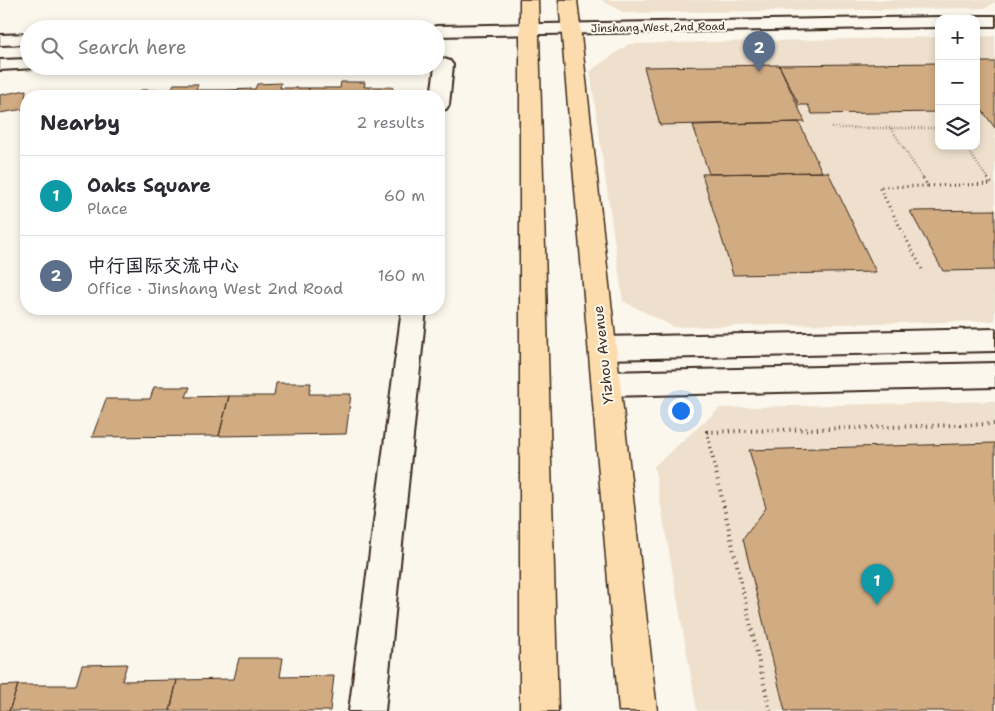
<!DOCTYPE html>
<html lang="en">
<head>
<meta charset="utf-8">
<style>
	body { margin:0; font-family:"Shantell Sans","LXGW WenKai TC",sans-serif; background:#f2f2f3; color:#2b2b33 }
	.controls { position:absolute; right:15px; top:15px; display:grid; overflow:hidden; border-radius:10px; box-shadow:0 2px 8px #0003 }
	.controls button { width:45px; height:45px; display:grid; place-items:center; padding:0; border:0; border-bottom:1px solid #e1e1e2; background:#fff; color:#2b2b33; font:25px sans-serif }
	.you { position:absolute; left:680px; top:410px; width:18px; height:18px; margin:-12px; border:4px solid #fff; border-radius:50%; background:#1a73e8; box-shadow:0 0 0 8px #1a73e833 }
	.badge { display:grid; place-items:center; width:32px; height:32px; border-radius:50%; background:#3b2a1e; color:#fff; font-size:16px; font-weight:700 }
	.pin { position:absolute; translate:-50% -41px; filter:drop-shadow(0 1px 2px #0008) }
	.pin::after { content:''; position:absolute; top:26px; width:18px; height:15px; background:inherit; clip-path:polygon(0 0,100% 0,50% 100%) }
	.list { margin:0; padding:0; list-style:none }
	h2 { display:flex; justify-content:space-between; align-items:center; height:65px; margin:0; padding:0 20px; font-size:21px }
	h2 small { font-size:16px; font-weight:400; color:#7c7c81 }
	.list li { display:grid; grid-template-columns:32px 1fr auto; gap:15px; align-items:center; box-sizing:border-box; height:80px; padding:0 20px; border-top:1px solid #e1e1e2 }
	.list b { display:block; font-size:19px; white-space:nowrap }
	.list p { margin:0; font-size:16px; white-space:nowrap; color:#7c7c81 }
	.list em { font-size:16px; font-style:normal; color:#7c7c81 }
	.icon { flex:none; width:28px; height:28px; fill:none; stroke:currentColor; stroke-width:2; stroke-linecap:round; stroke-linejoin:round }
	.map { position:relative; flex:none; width:995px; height:711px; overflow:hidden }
	.search { position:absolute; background:#fff; box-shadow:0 2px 8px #0003; left:20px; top:20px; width:425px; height:55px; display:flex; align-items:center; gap:12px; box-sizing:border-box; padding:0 18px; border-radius:28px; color:#7c7c81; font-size:19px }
	.panel { position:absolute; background:#fff; box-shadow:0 2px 8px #0003; left:20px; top:90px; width:425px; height:225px; border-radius:20px }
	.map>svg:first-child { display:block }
	.built { fill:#eee0cc }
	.building { fill:#d1ab82; stroke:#3b2a1e }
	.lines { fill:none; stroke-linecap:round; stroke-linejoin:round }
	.minor-casing { stroke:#3b2a1e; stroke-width:4 }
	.major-casing { stroke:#3b2a1e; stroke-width:3 }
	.path-far2 { stroke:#3b2a1e; stroke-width:2.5; stroke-dasharray:0.5 2.5; stroke-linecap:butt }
	.path-far1 { stroke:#3b2a1e; stroke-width:3; stroke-dasharray:1 4; stroke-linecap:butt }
	.path { stroke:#3b2a1e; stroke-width:4; stroke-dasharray:1 4.5; stroke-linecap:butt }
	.minor { fill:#fbf7ec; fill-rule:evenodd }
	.major { fill:#fcdcac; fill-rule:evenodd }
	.labels { text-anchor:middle; stroke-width:4; stroke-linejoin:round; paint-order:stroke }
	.far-street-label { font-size:11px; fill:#3b2a1e; stroke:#fbf7ec }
	.street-label { font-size:14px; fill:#3b2a1e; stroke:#fbf7ec }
</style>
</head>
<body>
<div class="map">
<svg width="995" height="711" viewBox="0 0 995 711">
	<rect width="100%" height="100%" fill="#fbf7ec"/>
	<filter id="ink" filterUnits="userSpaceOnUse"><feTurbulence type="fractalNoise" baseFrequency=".02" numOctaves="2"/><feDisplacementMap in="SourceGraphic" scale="10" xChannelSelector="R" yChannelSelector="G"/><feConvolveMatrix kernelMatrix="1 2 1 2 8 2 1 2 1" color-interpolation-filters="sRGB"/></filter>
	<g filter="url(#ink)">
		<path class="built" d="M601,0h394v2l-9,6 -361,5z
			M995,36v285l-321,6 -51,-26 -33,-230 39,-27 310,-7v109h37v-109z
			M995,401v310h-298l-43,-245 66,-58z"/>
		<path class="building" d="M976,62h19v66l-19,-26z
			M939,63v35h-4l4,6v8l-127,2 -4,-9h-9l-20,-40z
			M779,65l26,57 -145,3 -16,-58z
			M341,82h24l-1,5h29l-1,9h-85l2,-8h31z
			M281,83l-1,5h29l-2,8h-85l3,-6 30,-1 2,-5z
			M174,84h24l-2,6h29l-3,6h-84l3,-6h30z
			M26,90l-2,19 -24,4v-18z
			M799,122l23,50 -113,2 -16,-49z
			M828,172l48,100 -143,3 -31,-101z
			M995,210v60l-52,1 -33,-60z
			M276,383h35l-2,11h42l-5,40 -127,2 10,-40h45z
			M154,387h36l-4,10 43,-1 -10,40 -127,1 14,-38h44z
			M995,443v268h-210l-42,-172 23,-31 -17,-58z
			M239,658h44l-3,19 54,-1 -4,35h-160l7,-31 57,-1z
			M127,664l-5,17 55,-1 -7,31h-161l9,-26h58l6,-20z
			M18,685l-9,26h-9v-25z"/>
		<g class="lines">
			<defs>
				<path id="minor" d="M976,16h19v10h-19v-7h-7z
					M939,17l6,2h-6v8l-503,9v-7h-7l7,-3z
					M29,34v10l-29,1v-10z
					M436,56l14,5 3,4 -4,40 -3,4 -7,2v-15h-8l4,-29 -3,-1h4z
					M29,59v7h8l-2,2 -35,2v-10z
					M402,309h24l-41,402h-36z
					M995,329v22l-392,8 -9,-3 -4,-8 4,-8 9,-3z
					M995,363v24l-389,9 -10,-4 -4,-8 4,-8 10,-4z"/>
				<path id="major" d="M520,0h18l20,711h-38z
					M559,0h18l80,711h-38z"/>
			</defs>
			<use href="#minor" class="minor-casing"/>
			<use href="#major" class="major-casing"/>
			<path class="path-far2" d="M832,128h59l32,51
				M891,128h48
				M965,146l23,33"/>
			<path class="path-far1" d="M923,178l5,8 -49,1 44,84
				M928,186l64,-2 -5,-6"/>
			<path class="path" d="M770,711l-63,-279 288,-8"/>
			<use href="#minor" class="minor"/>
			<use href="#major" class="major"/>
		</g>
	</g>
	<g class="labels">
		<g class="far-street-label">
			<text transform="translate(658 27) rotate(-1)" y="4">Jinshang West 2nd Road</text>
		</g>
		<g class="street-label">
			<text transform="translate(603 355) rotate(-96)" y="5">Yizhou Avenue</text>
		</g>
	</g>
</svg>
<div class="controls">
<button>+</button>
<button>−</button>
<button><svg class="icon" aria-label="layers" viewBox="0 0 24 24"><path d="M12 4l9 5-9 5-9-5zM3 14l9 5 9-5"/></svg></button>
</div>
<div class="you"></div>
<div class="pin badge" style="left:877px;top:605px;background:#0f9aa8">1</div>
<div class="pin badge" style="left:759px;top:72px;background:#5c6f8a">2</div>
<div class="search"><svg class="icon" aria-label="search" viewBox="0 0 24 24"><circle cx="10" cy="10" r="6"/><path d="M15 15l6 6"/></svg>Search here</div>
<section class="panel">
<h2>Nearby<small>2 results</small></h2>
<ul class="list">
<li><span class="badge" style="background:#0f9aa8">1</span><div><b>Oaks Square</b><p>Place</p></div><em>60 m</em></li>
<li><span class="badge" style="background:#5c6f8a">2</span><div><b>中行国际交流中心</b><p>Office · Jinshang West 2nd Road</p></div><em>160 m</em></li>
</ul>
</section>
</div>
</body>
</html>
